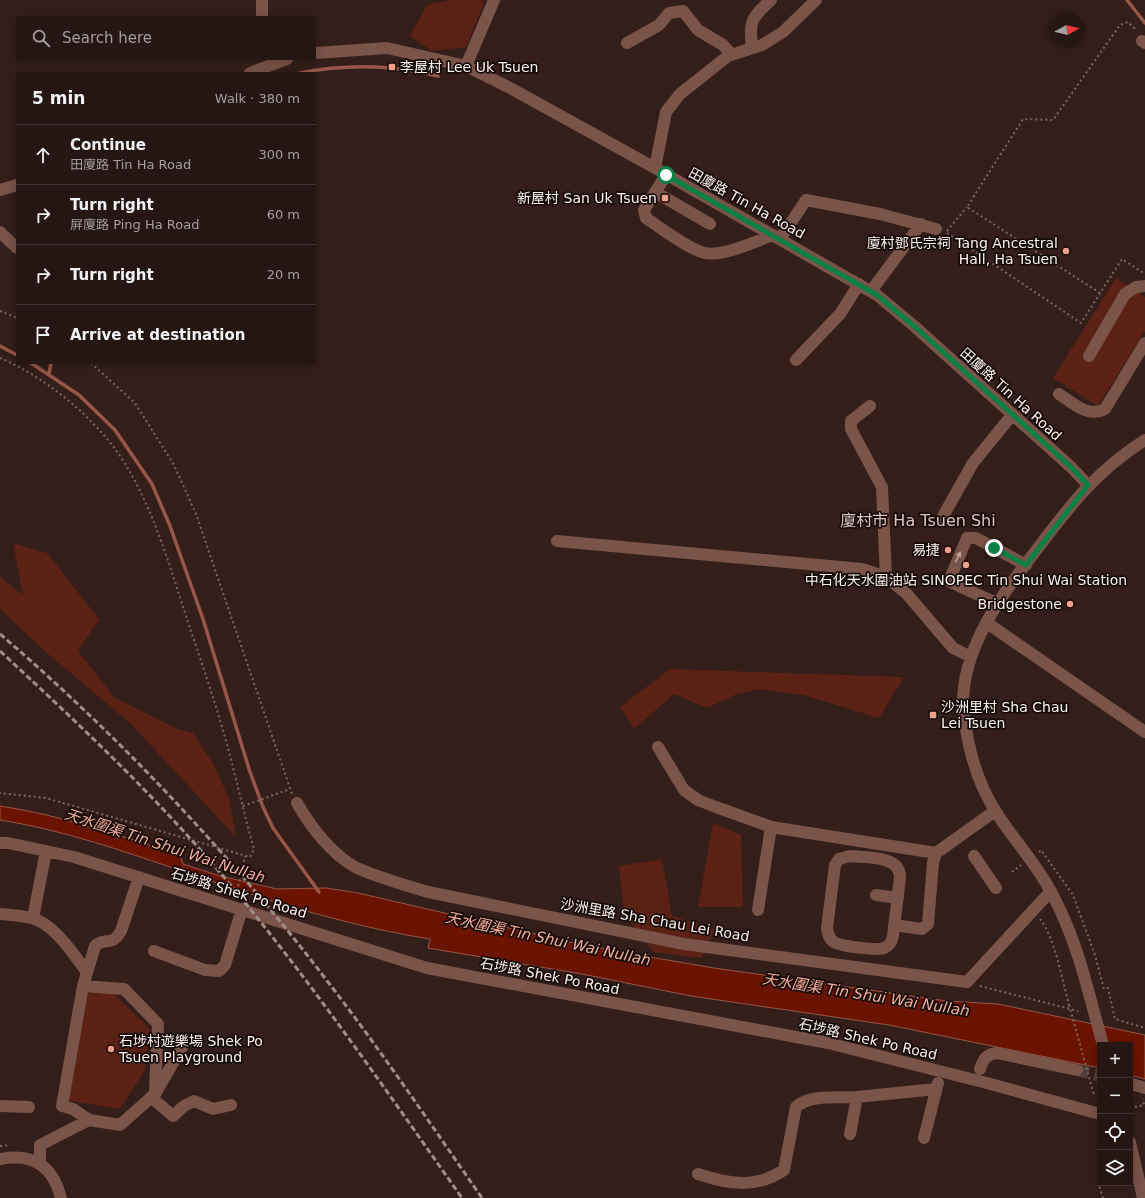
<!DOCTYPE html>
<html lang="en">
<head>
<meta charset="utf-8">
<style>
	body { margin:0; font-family:"DejaVu Sans","Noto Sans SC",sans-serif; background:#2e1f1c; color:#f1f3f6 }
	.controls { position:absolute; right:12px; bottom:12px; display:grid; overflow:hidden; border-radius:0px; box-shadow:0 2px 10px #0003 }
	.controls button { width:36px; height:36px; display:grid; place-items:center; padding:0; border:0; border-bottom:1px solid #423533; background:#261613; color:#f1f3f6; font:20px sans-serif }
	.compass { position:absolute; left:1049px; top:12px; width:36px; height:36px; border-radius:50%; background:#261613; box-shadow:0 2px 10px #0003; rotate:82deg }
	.stop { position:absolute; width:12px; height:12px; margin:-9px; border:3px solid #0b8043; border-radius:50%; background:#fff }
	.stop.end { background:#0b8043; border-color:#fff; box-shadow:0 1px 4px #0008 }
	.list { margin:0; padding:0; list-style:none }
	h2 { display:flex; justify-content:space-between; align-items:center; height:52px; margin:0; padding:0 16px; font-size:17px }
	h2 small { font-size:13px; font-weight:400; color:#a49fa0 }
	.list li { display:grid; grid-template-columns:26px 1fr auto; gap:12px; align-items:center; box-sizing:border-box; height:60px; padding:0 16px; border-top:1px solid #423533 }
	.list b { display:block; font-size:15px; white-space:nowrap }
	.list p { margin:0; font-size:13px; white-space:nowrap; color:#a49fa0 }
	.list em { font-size:13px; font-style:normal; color:#a49fa0 }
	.icon { flex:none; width:22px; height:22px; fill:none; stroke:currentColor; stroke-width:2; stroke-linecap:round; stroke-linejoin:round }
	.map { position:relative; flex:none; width:1145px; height:1198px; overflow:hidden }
	.search { position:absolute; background:#261613; box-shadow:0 2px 10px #0003; left:16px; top:16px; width:300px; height:44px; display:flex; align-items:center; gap:10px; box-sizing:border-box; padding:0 14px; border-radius:0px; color:#a49fa0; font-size:15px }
	.panel { position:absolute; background:#261613; box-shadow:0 2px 10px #0003; left:16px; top:72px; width:300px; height:292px; border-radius:0px }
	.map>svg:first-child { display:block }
	.green { fill:#5b2114 }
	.water { fill:#6a1400; stroke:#975647 }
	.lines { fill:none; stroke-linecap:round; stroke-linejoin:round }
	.stream { stroke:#975647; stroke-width:3.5 }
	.minor-tunnel { stroke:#523e39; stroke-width:12; stroke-dasharray:12 6; stroke-linecap:butt }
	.path { stroke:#7b6863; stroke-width:2; stroke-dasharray:2 3; stroke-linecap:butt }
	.minor { stroke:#7a5349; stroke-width:12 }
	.rail { stroke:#9f8d89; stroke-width:3; stroke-dasharray:6 3; stroke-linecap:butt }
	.path-bridge { stroke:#7b6863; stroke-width:2; stroke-dasharray:2 3; stroke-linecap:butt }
	.minor-bridge { stroke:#7a5349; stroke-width:12 }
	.oneway { fill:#bca29a }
	.route { stroke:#0b8043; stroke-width:5 }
	.poi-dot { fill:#f49e89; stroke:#140b09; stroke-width:1.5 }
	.labels { text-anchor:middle; stroke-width:3.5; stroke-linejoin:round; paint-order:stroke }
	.poi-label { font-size:14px; fill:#fff0ec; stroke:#140b09; text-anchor:end }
	.street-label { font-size:14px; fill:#fff0ec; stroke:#140b09 }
	.water-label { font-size:15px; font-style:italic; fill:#f6ac99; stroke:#140b09 }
	.quarter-label { font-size:16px; fill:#e0c4bc; stroke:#140b09 }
</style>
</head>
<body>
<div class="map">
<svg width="1145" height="1198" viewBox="0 0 1145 1198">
	<rect width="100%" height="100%" fill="#331e19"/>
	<path class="green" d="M450,0h32l2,3 -18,44 -34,4 -22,-15 17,-31z
		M1116,278l29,19v34l-47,75 -45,-28z
		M13,543l34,10 52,66 -21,32 37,47 62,31 16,4 22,34 14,32 7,38 -106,-114 -83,-70 -47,-44v-32l23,18z
		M670,669l234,8 -25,41 -76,-23 -43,-6 -23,5 -30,14 -33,-14 -40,35 -14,-22z
		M713,823l28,12 2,72h-45z
		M662,859l10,57 44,13 -15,29 -48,-6 -29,-39 -5,-47z
		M94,991l20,3 35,34 -4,42 -25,39 -54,-9 18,-104z"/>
	<path class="water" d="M0,806c61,9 121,30 180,49l3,9 37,12 57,13 49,-1 32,5 216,50 64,12 76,13 233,33 51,3 128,27 19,4v44l-15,-4v-30h-30v23l-211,-43 -198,-29 -109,-22 -154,-26 2,-9c-70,-11 -146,-33 -213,-56 -72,-24 -142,-51 -217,-63z"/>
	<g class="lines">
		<path class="stream" d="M1127,0l18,23
			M300,73c45,-9 93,-8 138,3
			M0,346l17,9
			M31,363l48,32 36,35 37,54 18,42 33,93 47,153 13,35 10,21 46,64
			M49,374l2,-11"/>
		<path class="minor-tunnel" d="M1077,1070l23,6"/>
		<path class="path" d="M947,231l20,-24
			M947,233l134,90 41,-64 23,15
			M1100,293l-133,-86 56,-88 30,1 67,-95 8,-3 9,9
			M0,311l17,7
			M0,358c50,21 104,67 130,114 26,46 40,95 56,144 13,39 27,79 38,118 11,38 19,77 30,115l-4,8 -204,-59 -46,-5
			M91,363l44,40 39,62 22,49 96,280
			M243,806l47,-17
			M1039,852l2,-2 32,45 22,60 9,34 4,-1 7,31 30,9
			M1012,872l9,-7
			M236,896l9,-40
			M1040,919c15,19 22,61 29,86
			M980,986l98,25
			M1135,1107l9,-2 -1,-6
			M0,1146l9,-1
			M1098,1182l5,16"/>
		<path class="minor" d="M262,0v17
			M1142,41l3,2
			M627,43l32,-18 10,-12 14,-2 15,19 25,15 8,9
			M752,48c-3,-27 -1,-30 19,-48
			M315,53l72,-5 79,18 46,23 143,79 222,127 37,31 157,141 17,18
			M466,66l28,-66
			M250,73l37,-14
			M655,168l11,-56 14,-18 48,-38 34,-11 21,-13 33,-32
			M666,175l-22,35 2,8c15,10 42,31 59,35 17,4 52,-12 68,-18
			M0,190l17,-5
			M655,192l55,32
			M0,232l17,16
			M780,239l26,-39 74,14 56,15
			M871,291l50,-67
			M1089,356l36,-62 11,-7 9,-1
			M796,360l44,-46 19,-30
			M1059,394c15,10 29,24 46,15l40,-66
			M870,406l-19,15v8l31,58 4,90
			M942,518l31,-55 39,-48
			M557,541l305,28 24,8 20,16 47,55 18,9
			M998,604c-7,-4 -47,-21 -49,-23l18,-43h9l50,27
			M987,623l158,109
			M658,747l26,43 14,10 18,7 55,20 165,26 59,-42
			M297,803c13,23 36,53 60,65 23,10 47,17 71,24l256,52 283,38 84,-91
			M0,843h8l66,14 353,111 401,75 155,39 117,32
			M850,856c16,2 50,-1 50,21l-7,59c-1,6 -4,10 -9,12 -7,3 -44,-2 -50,-6 -5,-3 -6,-8 -7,-14l8,-63 4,-6z
			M974,856l22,32
			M139,877l-18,54c-10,17 -16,5 -26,15l-12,40 -21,120 11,3 16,11 31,5 35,-31 30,-52
			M876,895l22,3
			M758,910l13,-83
			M0,914c10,1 21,1 31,4 23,5 43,37 56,54
			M33,918l13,-67
			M894,925l28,4 6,-5 5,-61 3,-10
			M154,951l51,19 14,1 6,-6 17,-56
			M83,986l41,3 34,35 -3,67
			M1094,1012c-11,-42 -22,-82 -43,-120 -15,-29 -38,-53 -55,-80 -14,-22 -23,-47 -28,-72 -2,-12 -5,-25 -5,-37 0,-51 32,-99 62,-138 38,-50 66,-91 120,-125
			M980,1069c3,-10 7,-15 17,-16l80,17
			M1132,1084l13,4
			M151,1097l22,19 11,-10 10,-5 19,8 18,-4
			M0,1106l29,1
			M850,1134l7,-37 79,-8
			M924,1138l14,-55
			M1130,1142l13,56
			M0,1159c33,-6 53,7 61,39
			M40,1163v-18l49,-25
			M698,1174c30,10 58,15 86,-4l12,-63c14,-13 42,-9 61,-10"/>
		<path class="rail" d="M0,634c121,104 231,221 328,348 54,70 104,144 154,216
			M0,651c81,75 162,151 233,237 82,99 155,205 229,310"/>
		<path class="path-bridge" d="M1069,1005l25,90"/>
		<path class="minor-bridge" d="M1094,1012l9,33"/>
	</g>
	<defs><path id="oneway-solid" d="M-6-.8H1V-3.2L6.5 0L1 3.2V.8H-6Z"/></defs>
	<use class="oneway" href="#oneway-solid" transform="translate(958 557) rotate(-65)"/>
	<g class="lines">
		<path class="route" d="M666,175l211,120 37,31 157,141 17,18 -62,80 -32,-17"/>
	</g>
	<g class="poi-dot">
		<rect x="388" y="63" width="8" height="8" rx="2"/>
		<rect x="661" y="194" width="8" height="8" rx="2"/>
		<circle cx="1066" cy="251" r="4"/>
		<circle cx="948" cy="550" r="4"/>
		<circle cx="966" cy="565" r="4"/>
		<circle cx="1070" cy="604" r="4"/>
		<rect x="929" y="711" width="8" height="8" rx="2"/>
		<circle cx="111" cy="1049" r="4"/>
	</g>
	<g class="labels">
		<g class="poi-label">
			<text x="400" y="72" text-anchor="start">李屋村 Lee Uk Tsuen</text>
			<text x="657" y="203">新屋村 San Uk Tsuen</text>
			<text x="1058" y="248">廈村鄧氏宗祠 Tang Ancestral<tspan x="1058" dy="16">Hall, Ha Tsuen</tspan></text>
			<text x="940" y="555">易捷</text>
			<text x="966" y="585" text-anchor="middle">中石化天水圍油站 SINOPEC Tin Shui Wai Station</text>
			<text x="1062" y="609">Bridgestone</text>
			<text x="941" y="712" text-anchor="start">沙洲里村 Sha Chau<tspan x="941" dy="16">Lei Tsuen</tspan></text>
			<text x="119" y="1046" text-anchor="start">石埗村遊樂場 Shek Po<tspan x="119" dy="16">Tsuen Playground</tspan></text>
		</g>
		<g class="street-label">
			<text transform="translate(747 203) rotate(29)" y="5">田廈路 Tin Ha Road</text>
			<text transform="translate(1011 394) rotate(42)" y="5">田廈路 Tin Ha Road</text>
			<text transform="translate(239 893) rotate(17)" y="5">石埗路 Shek Po Road</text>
			<text transform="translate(655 920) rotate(10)" y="5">沙洲里路 Sha Chau Lei Road</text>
			<text transform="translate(550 976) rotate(11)" y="5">石埗路 Shek Po Road</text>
			<text transform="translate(868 1039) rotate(13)" y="5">石埗路 Shek Po Road</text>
		</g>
		<g class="water-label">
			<text transform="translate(165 846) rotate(18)" y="5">天水圍渠 Tin Shui Wai Nullah</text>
			<text transform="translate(548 939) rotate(12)" y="5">天水圍渠 Tin Shui Wai Nullah</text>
			<text transform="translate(866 995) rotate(9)" y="5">天水圍渠 Tin Shui Wai Nullah</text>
		</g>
		<g class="quarter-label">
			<text x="918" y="526">廈村市 Ha Tsuen Shi</text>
		</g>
	</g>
</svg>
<div class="controls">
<button>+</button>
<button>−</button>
<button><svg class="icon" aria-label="locate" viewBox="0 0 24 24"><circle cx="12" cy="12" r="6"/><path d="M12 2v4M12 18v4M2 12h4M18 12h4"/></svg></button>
<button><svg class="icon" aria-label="layers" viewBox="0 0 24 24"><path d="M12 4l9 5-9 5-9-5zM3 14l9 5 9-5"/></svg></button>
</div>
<svg class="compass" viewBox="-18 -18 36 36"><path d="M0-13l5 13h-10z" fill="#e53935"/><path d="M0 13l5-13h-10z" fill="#a49fa0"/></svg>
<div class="stop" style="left:666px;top:175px"></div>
<div class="stop end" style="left:994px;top:548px"></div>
<div class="search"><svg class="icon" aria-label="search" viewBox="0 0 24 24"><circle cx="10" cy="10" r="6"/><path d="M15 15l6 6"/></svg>Search here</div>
<section class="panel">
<h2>5 min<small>Walk · 380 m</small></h2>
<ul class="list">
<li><svg class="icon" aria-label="ahead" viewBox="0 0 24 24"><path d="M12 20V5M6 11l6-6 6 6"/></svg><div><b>Continue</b><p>田廈路 Tin Ha Road</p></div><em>300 m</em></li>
<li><svg class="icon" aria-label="right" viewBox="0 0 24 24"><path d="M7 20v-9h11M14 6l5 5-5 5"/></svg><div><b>Turn right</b><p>屏廈路 Ping Ha Road</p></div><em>60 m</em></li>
<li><svg class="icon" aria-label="right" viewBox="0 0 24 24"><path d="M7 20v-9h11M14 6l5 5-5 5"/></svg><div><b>Turn right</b></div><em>20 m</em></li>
<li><svg class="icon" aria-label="arrive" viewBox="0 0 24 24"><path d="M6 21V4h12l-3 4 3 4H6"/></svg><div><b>Arrive at destination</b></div></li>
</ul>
</section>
</div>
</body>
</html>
